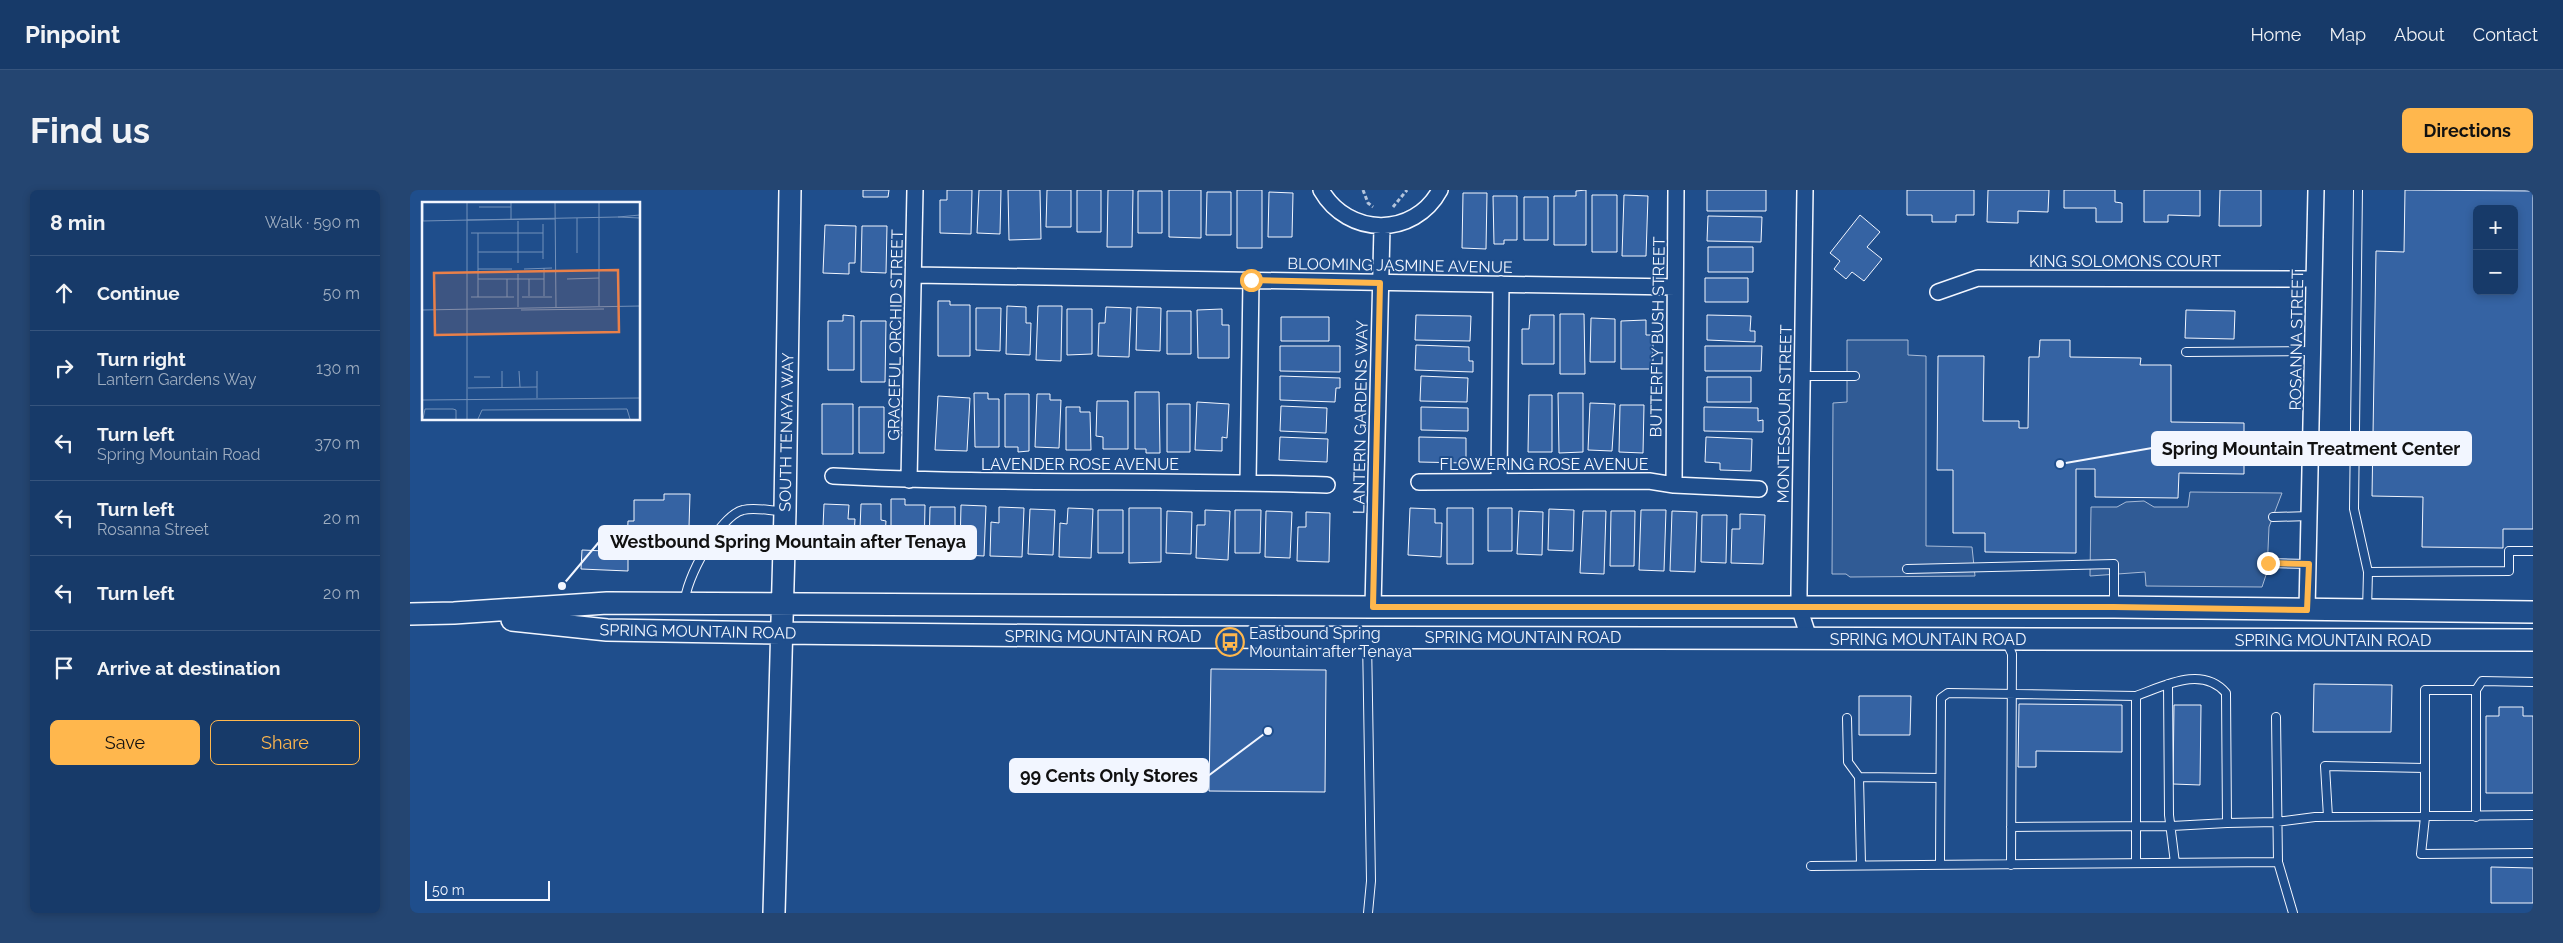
<!DOCTYPE html>
<html lang="en">
<head>
<meta charset="utf-8">
<style>
	body { margin:0; font-family:Raleway,sans-serif; background:#244571; color:#f1f3f6 }
	.controls { position:absolute; right:15px; top:15px; display:grid; overflow:hidden; border-radius:8px; box-shadow:0 2px 8px #0003 }
	.controls button { width:45px; height:45px; display:grid; place-items:center; padding:0; border:0; border-bottom:1px solid #36547d; background:#173a69; color:#f1f3f6; font:25px sans-serif }
	.scale { position:absolute; left:15px; bottom:12px; width:125px; box-sizing:border-box; padding-left:5px; border:2px solid #f2f6ff; border-top:0; font-size:14px; line-height:18px; white-space:nowrap; color:#f2f6ff; -webkit-text-stroke:4px #1f4e8c; paint-order:stroke }
	.stop { position:absolute; width:15px; height:15px; margin:-11px; border:4px solid #ffb74d; border-radius:50%; background:#fff }
	.stop.end { background:#ffb74d; border-color:#fff; box-shadow:0 1px 5px #0008 }
	.list { margin:0; padding:0; list-style:none }
	h2 { display:flex; justify-content:space-between; align-items:center; height:65px; margin:0; padding:0 20px; font-size:21px }
	h2 small { font-size:16px; font-weight:400; color:#9eadc0 }
	.list li { display:grid; grid-template-columns:32px 1fr auto; gap:15px; align-items:center; box-sizing:border-box; height:75px; padding:0 20px; border-top:1px solid #36547d }
	.list b { display:block; font-size:19px; white-space:nowrap }
	.list p { margin:0; font-size:16px; white-space:nowrap; color:#9eadc0 }
	.list em { font-size:16px; font-style:normal; color:#9eadc0 }
	.actions { display:flex; gap:10px; padding:15px 20px }
	.actions a { flex:1; padding:11px 0; border:1px solid #ffb74d; border-radius:8px; text-align:center; font-size:18px; color:#ffb74d }
	.actions .main { background:#ffb74d; color:#111 }
	.icon { flex:none; width:28px; height:28px; fill:none; stroke:currentColor; stroke-width:2; stroke-linecap:round; stroke-linejoin:round }
	.map { position:relative; flex:none; width:2123px; height:723px; overflow:hidden; border-radius:8px }
	header { display:flex; align-items:center; gap:30px; box-sizing:border-box; height:70px; padding:0 25px; background:#173a69; border-bottom:1px solid #36547d }
	header strong { font-size:24px }
	nav { display:flex; gap:28px; margin-inline-start:auto; font-size:18px }
	.intro { display:flex; align-items:center; justify-content:space-between; box-sizing:border-box; height:120px; padding:0 30px }
	h1 { margin:0; font-size:35px }
	.button { padding:12px 22px; border-radius:8px; background:#ffb74d; color:#111; font-size:18px; font-weight:700 }
	main { display:flex; gap:30px; padding:0 30px }
	aside { flex:1; background:#173a69; border-radius:8px; box-shadow:0 2px 8px #0003 }
	.map>svg:first-child { display:block }
	.built { fill:#305b95; stroke:#a8bbd7 }
	.building { fill:#3563a3; stroke:#f2f6ff; fill-rule:evenodd }
	.lines { fill:none; stroke-linecap:round; stroke-linejoin:round }
	.lane-casing { stroke:#f2f6ff; stroke-width:10 }
	.street-casing { stroke:#f2f6ff; stroke-width:18 }
	.secondary-casing { stroke:#f2f6ff; stroke-width:24 }
	.path { stroke:#b3c4dc; stroke-width:3; stroke-dasharray:4 2.5; stroke-linecap:butt }
	.lane { stroke:#1f4e8c; stroke-width:8 }
	.street { stroke:#1f4e8c; stroke-width:15 }
	.secondary { stroke:#1f4e8c; stroke-width:21 }
	.route { stroke:#ffb74d; stroke-width:6 }
	.labels { text-anchor:middle; stroke-width:4; stroke-linejoin:round; paint-order:stroke }
	.street-label { font-size:16px; fill:#f2f6ff; stroke:#1f4e8c }
	.poi-label { font-size:16px; fill:#f2f6ff; stroke:#1f4e8c; text-anchor:start }
	.inset-road { fill:none; stroke:#7391ba; stroke-width:1 }
	.view { fill:#ea8049; fill-opacity:0.15; stroke:#ea8049; stroke-width:2.5 }
	.inset-edge { fill:none; stroke:#f2f6ff; stroke-width:2.5 }
	.leader { fill:none; stroke:#f2f6ff; stroke-width:2 }
	.callout-dot { fill:#f2f6ff; stroke:#1f4e8c; stroke-width:2 }
	.callout { fill:#f2f6ff; stroke:#f2f6ff; stroke-width:2 }
	.callout-label { font-size:18px; text-anchor:middle; font-weight:bold; fill:#111 }
</style>
</head>
<body>
<header>
<strong>Pinpoint</strong>
<nav><a>Home</a><a>Map</a><a>About</a><a>Contact</a></nav>
</header>
<div class="intro"><h1>Find us</h1><a class="button">Directions</a></div>
<main>
<aside>
<h2>8 min<small>Walk · 590 m</small></h2>
<ul class="list">
<li><svg class="icon" aria-label="ahead" viewBox="0 0 24 24"><path d="M12 20V5M6 11l6-6 6 6"/></svg><div><b>Continue</b></div><em>50 m</em></li>
<li><svg class="icon" aria-label="right" viewBox="0 0 24 24"><path d="M7 20v-9h11M14 6l5 5-5 5"/></svg><div><b>Turn right</b><p>Lantern Gardens Way</p></div><em>130 m</em></li>
<li><svg class="icon" aria-label="left" viewBox="0 0 24 24"><path d="M17 20v-9H6M10 6l-5 5 5 5"/></svg><div><b>Turn left</b><p>Spring Mountain Road</p></div><em>370 m</em></li>
<li><svg class="icon" aria-label="left" viewBox="0 0 24 24"><path d="M17 20v-9H6M10 6l-5 5 5 5"/></svg><div><b>Turn left</b><p>Rosanna Street</p></div><em>20 m</em></li>
<li><svg class="icon" aria-label="left" viewBox="0 0 24 24"><path d="M17 20v-9H6M10 6l-5 5 5 5"/></svg><div><b>Turn left</b></div><em>20 m</em></li>
<li><svg class="icon" aria-label="arrive" viewBox="0 0 24 24"><path d="M6 21V4h12l-3 4 3 4H6"/></svg><div><b>Arrive at destination</b></div></li>
</ul>
<div class="actions"><a class="main">Save</a><a>Share</a></div>
</aside>
<div class="map">
<svg width="2123" height="723" viewBox="0 0 2123 723">
	<rect width="100%" height="100%" fill="#1f4e8c"/>
	<path class="built" d="M1437,150h61v15l18,1v190l46,1 3,29 -125,1 -4,-3h-14l1,-171 14,-1z
		M1780,302l92,1 -13,34 -2,45 -5,15 -116,-1 -1,-14 -55,4 1,-69h26l9,-5 18,-1 10,6h34z"/>
	<path class="building" d="M453,0h26l-1,7h-25z
		M537,0h25l-1,44 -31,-1v-33h7z
		M569,0h22l-1,44 -23,-1z
		M598,0h32l1,49 -32,1z
		M637,0h24v37h-25z
		M667,0h24v42h-24z
		M698,0h25l-1,57h-25z
		M759,0h32v48l-32,-1z
		M827,0h25v58h-25z
		M1176,0v55h-32v-49h22v-5z
		M1297,0h59v21h-59z
		M1497,0h67v25h-18v7h-24v-7h-25z
		M1578,0h61l-1,22 -30,-1v12l-31,-1z
		M1654,0h51v12l7,1v19h-26v-14h-32z
		M1734,0h56v26l-32,-1v7h-24z
		M1810,0h41v36h-42z
		M1995,0l128,1v338h-30v19l-81,-1 1,-50 -51,-1 4,-245 28,1zM2067,19h37v82h-37z
		M728,1h24v42h-24z
		M797,2h24v43h-25z
		M859,2l24,1 -1,44h-24z
		M1053,3h24l-1,56 -24,-1z
		M1182,5h25v57h-25z
		M1214,5l24,1 -2,60h-24z
		M1083,6h24v44h-13v4h-10z
		M1114,7h24v43h-24z
		M1450,25l20,17 -13,15 15,12 -18,22 -12,-9 -6,7 -12,-10 6,-8 -10,-8z
		M1298,26l54,1 -1,25 -54,-1z
		M415,35l31,1 -1,37h-6v11l-26,-1z
		M452,36h25l-1,47 -25,-1z
		M1298,57h45v25h-45z
		M1295,88h43v24h-43z
		M528,111h12v4h20v51h-32z
		M597,116l19,1v16h5l-1,32 -24,-1z
		M628,116h24l-1,55 -25,-1z
		M696,117l25,1 -2,49 -31,-1 1,-33h6z
		M727,117l24,1 -1,43 -24,-1z
		M566,118h25l-1,43 -24,-1z
		M657,119h25v45l-25,1z
		M812,119v16h7v33h-31l-1,-48z
		M1776,120l49,1 -1,28 -49,-1z
		M757,121h24v43h-24z
		M1150,124h24l1,60h-25z
		M433,125l11,1v54h-26v-49h15z
		M1006,125l55,1 -1,25 -55,-1z
		M1120,125h24v49h-32v-35h7z
		M1297,125l44,1 -1,15h5v11l-48,-2z
		M871,127h48v24h-48z
		M1181,128l24,1v43h-25z
		M1236,130v15h7v34h-32v-48z
		M451,131h25l-1,61h-24z
		M1630,150h30v17l71,1 -1,7h31v57l73,1v51l-65,-1 -1,25 -83,-1v-28h-19v84l-91,-1v-19h-32v-63h-16l1,-114h46l-1,65h36v7h9l1,-71h10z
		M1006,155l53,2v14h4v11l-58,-2z
		M870,156h60v26l-60,-1z
		M1295,156h57l-1,25h-56z
		M870,186l60,2v10h-4l-1,14 -55,-2z
		M1011,186l47,2 -1,24 -47,-1z
		M1297,187h44v25h-44z
		M725,202h24l1,61h-14v-4h-11z
		M564,203h14v6h11v48h-24z
		M1148,203h25v59l-24,1z
		M595,204h24v57l-11,1v-5h-13z
		M627,204h13v6h11l-2,48 -24,-1z
		M1119,205h23v57h-24z
		M528,206l32,2 -3,53 -32,-1z
		M687,211h31v48h-25v-12l-7,-1z
		M787,212l32,2 -2,34 -5,-1v14l-27,-1z
		M1180,213l25,1 -3,47 -24,-1z
		M412,214h31v50h-31z
		M757,214h23v48h-23z
		M1210,215h24l-1,48 -24,-1z
		M871,216l46,2 -1,25 -46,-2z
		M449,217h25v46h-25z
		M656,217h14v5h10l1,38h-25z
		M1011,217l47,1v23l-47,-1z
		M1294,217l54,1v13l5,-1v12l-59,-1z
		M870,247l48,2 -1,23 -48,-2z
		M1009,247l47,1v25l-47,-1z
		M1296,247l46,2 -1,32 -31,-1v-7l-15,-1z
		M254,304h26l-1,33h-32v21h-30l1,-27h6v-21h30z
		M481,309h14v6h20l-1,50h-33z
		M414,314l25,1 -1,14h7l-2,34 -31,-2z
		M451,314h20v16l5,1 -2,33 -25,-1z
		M551,315l25,1 -2,50 -19,-1v-7h-5z
		M520,317h25v47h-12v-4h-14z
		M589,317l25,1 -2,49 -32,-1 1,-34 8,1z
		M658,318l25,1 -2,49 -32,-1 1,-34 7,1z
		M719,318h32v54l-32,1z
		M1000,318l25,1v14h7l-1,34 -33,-2z
		M1037,318h26v56h-26z
		M1078,318h24v43h-24z
		M620,319l25,1 -2,45 -25,-1z
		M1139,319l25,1 -1,41 -25,-1z
		M688,320h25v43h-25z
		M795,320l25,1 -2,49 -32,-2 1,-33h8z
		M825,320h26l-1,43h-25z
		M1231,320h25l-2,61 -25,-1z
		M757,321l25,1 -1,42 -25,-1z
		M856,321l26,1 -2,46 -25,-1z
		M1109,321l24,1 -1,43 -25,-1z
		M1173,321h23l-2,63 -24,-1z
		M1201,321h24l-1,55h-24z
		M1262,321l25,1 -2,60 -25,-1z
		M896,322l24,1 -1,49 -32,-1 1,-34h8z
		M1330,324l25,1 -2,49 -32,-1 1,-34h8z
		M1292,325h25l-1,48 -25,-1z
		M172,360l46,2v19l-47,-2z
		M801,479l115,1 -1,122 -116,-1z
		M1904,494l78,1 -1,47h-78z
		M1449,506h52l-1,39h-51z
		M1609,514l103,1v47l-86,-1v16h-18z
		M1764,515h27l-1,80 -27,-1z
		M2089,517h24v9h10v77h-47v-77h13z
		M2081,677l42,1v35h-42z"/>
	<g class="lines">
		<defs>
			<path id="lane" d="M1948,0l-4,319 14,63
				M1776,162l127,-1
				M1392,186h53
				M1863,327l37,-1
				M1857,373l42,1
				M1497,379l207,-5v41
				M275,413c-1,-22 35,-88 58,-93 12,-3 28,1 40,1
				M1957,420l1,-38 141,-1v-20h24
				M957,449l4,242 -3,32
				M1596,451l6,13 -1,211
				M1758,494l1,131 6,48
				M2066,500l6,-9 51,1
				M1866,527l2,145 15,51
				M1437,528l1,44 11,15 2,87
				M1449,587l81,1
				M1918,627l-3,-51 100,2
				M2066,627v-127h-51v127l-4,37 112,-1
				M1817,633l49,-1 39,-5 218,-2
				M1601,637l161,-1 55,-3 -1,-130c-24,-28 -62,-7 -90,3
				M1530,675l1,-167 7,-5 188,3v167
				M1401,676l467,-4"/>
			<path id="street" d="M911,0c27,47 93,48 119,0
				M1395,0l-6,402v15l10,31
				M504,85l761,12
				M1528,102l40,-14 336,1
				M423,286c165,9 329,3 494,9
				M499,290l6,-290
				M1089,291l2,-197
				M838,292l3,-202
				M1009,292l230,-1 25,4 85,4
				M1264,295l2,-295
				M963,417l9,-380
				M1897,420l9,-420"/>
			<path id="secondary" d="M0,424l44,-1 153,-10 766,4h741l419,5
				M102,430l95,10 174,3 399,4 1353,3
				M364,723l11,-402 5,-321"/>
		</defs>
		<use href="#lane" class="lane-casing"/>
		<use href="#street" class="street-casing"/>
		<use href="#secondary" class="secondary-casing"/>
		<path class="path" d="M953,0l5,13 5,4
			M983,17l14,-17"/>
		<use href="#lane" class="lane"/>
		<use href="#street" class="street"/>
		<use href="#secondary" class="secondary"/>
	</g>
	<g class="lines">
		<path class="route" d="M841,90l129,3 -7,324h741l193,3 2,-46 -41,-1"/>
	</g>
	<defs>
		<symbol id="bus-ring" viewBox="-11 -11 22 22"><circle r="9.5" fill="#1f4e8c" stroke="#ffb74d" stroke-width="1.5"/><path d="M-5-6H5V4H4V6H2V4H-2V6H-4V4H-5ZM-3.5-4V0h7V-4ZM-3.5 1.2v1.5H-2V1.2ZM2 1.2v1.5H3.5V1.2Z" fill="#ffb74d"/></symbol>
	</defs>
	<g fill-rule="evenodd">
		<use href="#bus-ring" x="804" y="436" width="32" height="32"/>
	</g>
	<g class="labels">
		<g class="street-label">
			<text x="1715" y="77">KING SOLOMONS COURT</text>
			<text transform="translate(990 75) rotate(1)" y="6">BLOOMING JASMINE AVENUE</text>
			<text transform="translate(485 145) rotate(-89)" y="6">GRACEFUL ORCHID STREET</text>
			<text transform="translate(1247 147) rotate(-89)" y="6">BUTTERFLY BUSH STREET</text>
			<text transform="translate(1886 150) rotate(-89)" y="6">ROSANNA STREET</text>
			<text transform="translate(1374 224) rotate(-89)" y="6">MONTESSOURI STREET</text>
			<text transform="translate(950 227) rotate(-89)" y="6">LANTERN GARDENS WAY</text>
			<text transform="translate(376 242) rotate(-89)" y="6">SOUTH TENAYA WAY</text>
			<text x="670" y="280">LAVENDER ROSE AVENUE</text>
			<text x="1134" y="280">FLOWERING ROSE AVENUE</text>
			<text transform="translate(288 441) rotate(1)" y="6">SPRING MOUNTAIN ROAD</text>
			<text x="693" y="452">SPRING MOUNTAIN ROAD</text>
			<text x="1113" y="453">SPRING MOUNTAIN ROAD</text>
			<text x="1518" y="455">SPRING MOUNTAIN ROAD</text>
			<text x="1923" y="456">SPRING MOUNTAIN ROAD</text>
		</g>
		<g class="poi-label">
			<text x="839" y="449">Eastbound Spring<tspan x="839" dy="18">Mountain after Tenaya</tspan></text>
		</g>
	</g>
	<g transform="translate(12 12)">
		<rect width="218" height="218" fill="#1f4e8c"/>
		<path class="inset-road" d="M45,0v217M133,0l1,106M177,0v104M57,5h32M218,13l-22,2 22,1M155,16v35M45,18l88,-1M89,18v-18M0,19l196,-4M1,19v-19M96,19v42M121,22v35M49,31h72M56,50h65M122,66v28M56,67h34M102,67l28,-1M56,77h66M85,77v18M107,77v17M145,77l32,-1M49,95h43M56,95v-64M100,95h30M96,105v-33M0,108l218,-4M99,108l83,-1M80,169v16M97,169l1,16M52,175h16M46,186l69,-1M115,196v-27M0,198l218,-2M1,217l2,-10h28l3,1v9M56,217l4,-9 145,-1 3,10"/>
		<path class="view" d="M196,68l1,62 -184,3 -1,-62z"/>
		<rect width="218" height="218" class="inset-edge"/>
	</g>
	<path class="leader" d="M1650 274L1742 258M152 396L189 352M858 541L798 586"/>
	<g class="callout-dot">
		<circle cx="1650" cy="274" r="5"/>
		<circle cx="152" cy="396" r="5"/>
		<circle cx="858" cy="541" r="5"/>
	</g>
	<g class="callout">
		<rect x="1742" y="242" width="319" height="33" rx="5"/>
		<rect x="189" y="336" width="377" height="33" rx="5"/>
		<rect x="600" y="569" width="198" height="33" rx="5"/>
	</g>
	<g class="callout-label">
		<text x="1901" y="265">Spring Mountain Treatment Center</text>
		<text x="378" y="358">Westbound Spring Mountain after Tenaya</text>
		<text x="699" y="592">99 Cents Only Stores</text>
	</g>
</svg>
<div class="controls">
<button>+</button>
<button>−</button>
</div>
<div class="scale">50 m</div>
<div class="stop" style="left:841px;top:90px"></div>
<div class="stop end" style="left:1858px;top:373px"></div>
</div>
</main>
</body>
</html>
